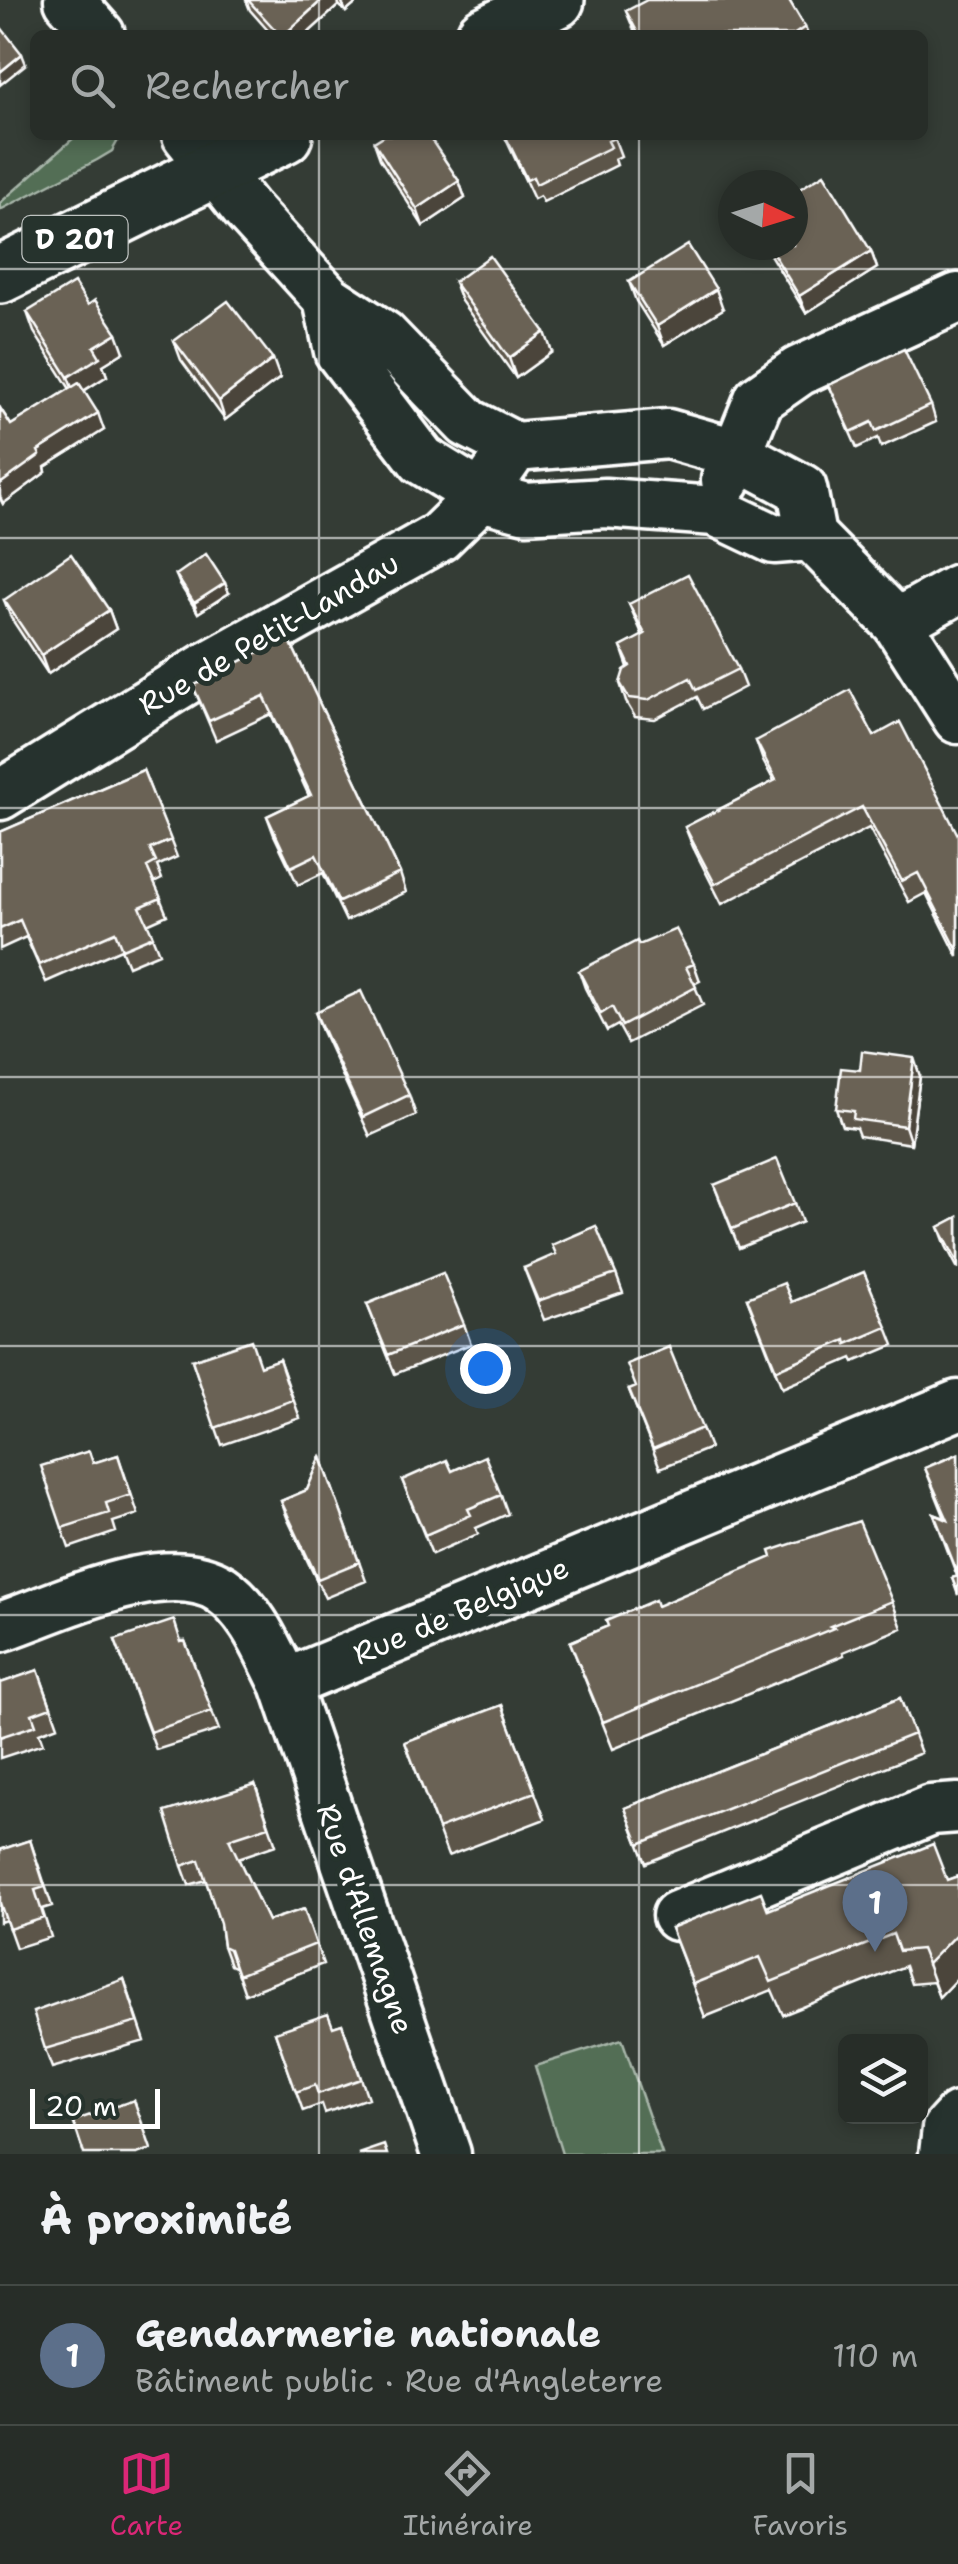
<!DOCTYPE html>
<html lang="fr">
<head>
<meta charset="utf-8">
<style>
	body { margin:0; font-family:"Shantell Sans",sans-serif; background:#333934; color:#f1f3f6 }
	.controls { position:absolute; right:30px; bottom:30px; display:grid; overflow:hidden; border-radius:15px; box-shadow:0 5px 15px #0003 }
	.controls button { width:90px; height:90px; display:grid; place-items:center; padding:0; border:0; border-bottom:2px solid #434945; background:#272d28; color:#f1f3f6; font:50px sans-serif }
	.compass { position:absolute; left:718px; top:170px; width:90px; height:90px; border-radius:50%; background:#272d28; box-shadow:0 5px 15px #0003; rotate:94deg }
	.scale { position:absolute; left:30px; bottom:25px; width:130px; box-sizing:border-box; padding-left:10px; border:5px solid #fff; border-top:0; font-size:28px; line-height:35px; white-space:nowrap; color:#fff; -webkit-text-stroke:8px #26332d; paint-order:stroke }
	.you { position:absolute; left:485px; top:1368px; width:35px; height:35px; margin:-25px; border:8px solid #fff; border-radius:50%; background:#1a73e8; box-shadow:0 0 0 15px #1a73e833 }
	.badge { display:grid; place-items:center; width:65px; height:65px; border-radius:50%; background:#db2777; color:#fff; font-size:32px; font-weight:700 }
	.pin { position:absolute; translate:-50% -82px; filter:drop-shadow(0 2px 5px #0008) }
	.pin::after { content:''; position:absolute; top:52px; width:35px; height:30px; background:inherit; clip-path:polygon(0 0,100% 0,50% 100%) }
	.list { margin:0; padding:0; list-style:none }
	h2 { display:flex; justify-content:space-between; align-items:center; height:130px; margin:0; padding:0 40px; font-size:42px }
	h2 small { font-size:32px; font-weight:400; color:#a4a8a8 }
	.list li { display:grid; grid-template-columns:65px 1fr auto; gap:30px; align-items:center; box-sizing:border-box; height:140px; padding:0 40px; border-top:2px solid #434945 }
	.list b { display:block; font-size:38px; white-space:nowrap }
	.list p { margin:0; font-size:32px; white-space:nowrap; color:#a4a8a8 }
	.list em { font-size:32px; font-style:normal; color:#a4a8a8 }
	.icon { flex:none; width:55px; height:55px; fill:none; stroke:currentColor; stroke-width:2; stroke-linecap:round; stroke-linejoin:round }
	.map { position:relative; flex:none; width:958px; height:2154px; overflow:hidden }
	.search { position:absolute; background:#272d28; box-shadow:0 5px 15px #0003; left:30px; right:30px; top:30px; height:110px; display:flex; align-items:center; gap:25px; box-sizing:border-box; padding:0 35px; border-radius:15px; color:#a4a8a8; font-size:38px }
	.sheet { height:270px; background:#272d28 }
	nav { display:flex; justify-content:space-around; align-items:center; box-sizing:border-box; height:140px; border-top:2px solid #434945; background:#272d28; font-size:28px; color:#a4a8a8 }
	nav a { display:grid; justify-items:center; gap:5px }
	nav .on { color:#db2777 }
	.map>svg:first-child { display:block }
	.green { fill:#526e55; stroke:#a8b6aa; stroke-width:2.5 }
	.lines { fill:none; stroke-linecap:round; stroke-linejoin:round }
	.minor-casing { stroke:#fff; stroke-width:55 }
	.major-casing { stroke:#fff; stroke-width:62 }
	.minor { stroke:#26332d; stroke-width:48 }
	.major { stroke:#26332d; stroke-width:55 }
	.wall { fill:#5c5448; stroke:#fff; stroke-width:2.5 }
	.shaded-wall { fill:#4b453b; stroke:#fff; stroke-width:2.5 }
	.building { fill:#6b6254; stroke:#fff; stroke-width:2.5 }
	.grid { fill:none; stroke:#fff; stroke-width:2.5; stroke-opacity:0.55 }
	.labels { text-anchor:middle; stroke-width:10; stroke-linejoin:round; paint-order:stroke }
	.shield { fill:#26332d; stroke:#bec2c0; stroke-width:2.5 }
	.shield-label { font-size:28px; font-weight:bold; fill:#fff }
	.street-label { font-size:30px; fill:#fff; stroke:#26332d }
</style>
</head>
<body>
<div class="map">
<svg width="958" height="2154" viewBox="0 0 958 2154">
	<rect width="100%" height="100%" fill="#343c35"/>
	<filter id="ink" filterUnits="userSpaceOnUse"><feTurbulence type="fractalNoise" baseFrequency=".01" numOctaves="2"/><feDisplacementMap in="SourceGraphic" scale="20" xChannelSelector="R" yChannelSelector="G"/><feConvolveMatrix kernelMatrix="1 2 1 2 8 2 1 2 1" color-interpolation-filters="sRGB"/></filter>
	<g filter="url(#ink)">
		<path class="green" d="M77,135h44l-9,16 -15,9 -97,50v-7z
			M622,2039l40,115h-100l-27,-88z"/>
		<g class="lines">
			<defs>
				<path id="minor" d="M69,0l31,35
					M187,135l59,74 82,90 55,36 85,88 47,24 153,-13 67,19 67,36 9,47 86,87 61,96
					M328,299l11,52 83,109 59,36 45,12 79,-5 110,8 59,28 37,-3
					M726,480l33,-81 40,-28 159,-73
					M897,623l61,-34
					M0,795l207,-128 232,-130 42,-41 34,-49
					M0,1627c57,-19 166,-74 221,-38 32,22 47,62 64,95l161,470
					M285,1684l673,-279
					M677,1916l254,-106 27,-2
					M944,2154l3,-25 11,-12"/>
				<path id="major" d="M485,35l71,-35
					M0,275l284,-140"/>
			</defs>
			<use href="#minor" class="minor-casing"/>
			<use href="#major" class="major-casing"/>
			<use href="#minor" class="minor"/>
			<use href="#major" class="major"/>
		</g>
		<path class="wall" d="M246,0h114l-14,12 -7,-7 -33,30h-34l-22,-25z
			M626,11l179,16 3,8h-172z
			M504,135h109l8,21 -6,3 2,6 -74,37 -3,-6 -6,3z
			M374,142l85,39 6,17 -42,28 -43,-67z
			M764,245h29l78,6 6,17 -71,45z
			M454,282l98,70 -36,26 -55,-77z
			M629,282l94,27 -59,36 -28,-44z
			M88,305l36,47 -21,13 4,11 -23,15 20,39 -59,37 1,5 -43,32 -3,-5v-91l11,17 59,-36 -36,-57 -7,-20z
			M174,341l106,37 -55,42 -44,-60z
			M829,385l102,20 5,17 -55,25 -3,-9 -21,10z
			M176,575l53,18 -31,20 -18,-28z
			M4,600l105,10 7,19 -68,45 -37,-56z
			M629,604l109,65 7,18 -42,22 -6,-12 -42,22 -20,-2 -9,-15 -6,-19 8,-16 -7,-20 22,-11z
			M288,637l112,236 6,19 -60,29 -23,-48 -25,12 -24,-50 -7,-19 42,-20 -38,-82 -55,26 -23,-54z
			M874,736l84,99v122l-32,-64 -17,9 -40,-74 -147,76 -29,-57 -8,-20 89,-46 -11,-20 -7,-20z
			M143,770l34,87 -20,9 5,13 -8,4 13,32 -20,9 12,29 -31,13 -7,-17 -75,33 -20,-45 -26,12v-117z
			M639,945l55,19 6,17 -6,3 9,21 -75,38 -10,-18 -11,6 -22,-43 -6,-17z
			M315,1012l94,83 7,20 -46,21 -48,-105z
			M920,1076l-9,68 -52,-8 -3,-8 -14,-2 -6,-17z
			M714,1185l81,18 7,19 -63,26z
			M958,1217v52l-12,-23 -7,-19z
			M524,1268l92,6 7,19 -79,27z
			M747,1298l45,4 95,25 7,18 -40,17 -2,-4 -70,30z
			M367,1304l97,20 7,20 -76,30z
			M279,1359l21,59 -78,27 -30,-85 68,6z
			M629,1390l73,38 8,20 -50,20z
			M958,1454v141l-6,-17 5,-2 -23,-62 11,4 -20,-50z
			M118,1455l20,59 -25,8 3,10 -47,16 -7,-20 31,-65z
			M321,1457l45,124 -41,17 -37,-78 -7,-19 26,-11z
			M452,1471l49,24 7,19 -32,14 2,6 -46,20 -30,-74z
			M892,1601l10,27 -59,24 1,3 -231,94 -43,-107 87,-36z
			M115,1640l70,1 34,89 -63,20z
			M38,1670l20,56 -19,7 4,11 -43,14v-77l1,2z
			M900,1698l21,55 -275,110 -21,-55z
			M502,1705l43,114 -97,37 -43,-114z
			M255,1784l21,61 -38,13 30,63 36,-12 19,55 -78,30 -9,-26 -6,-3 -7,-19 -3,-23 -14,-43 -17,5 -7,-19z
			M30,1840l22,66 -10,3 9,28 -35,11 -10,-28 -6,2v-72z
			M958,1876v101l-19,20 -6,-15 -22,2 -6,-18 -122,49 -11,-25 -67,27 -34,-89 276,-48z
			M124,1979l21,62 -93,27 -7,-19z
			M342,2024l26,74 -43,15 -3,-9 -19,7 -28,-79 58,-5z"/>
		<path class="shaded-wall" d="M322,0h16l1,5 -33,30h-22z
			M341,0h19l-14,12z
			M22,54l4,10 -26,21v-13z
			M459,181l6,17 -42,28 -6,-17z
			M871,251l6,17 -71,45 -7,-17z
			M716,289l7,20 -59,36 -7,-19z
			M545,332l7,20 -36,26 -7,-20z
			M117,333l7,19 -21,13 4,11 -32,20 -7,-19 26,-30z
			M273,359l7,19 -55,42 -6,-19z
			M98,413l6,17 -59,37 1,5 -43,32 -3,-8v-12l38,-33z
			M225,583l4,10 -31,20 -4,-10z
			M109,610l7,19 -68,45 -7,-19z
			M914,1058l6,18 -9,68 -6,-18z
			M958,1932v45l-19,20 -12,-33z"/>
		<path class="building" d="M248,0h74l-38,35h-4z
			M647,0h142l16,27 -12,8h-154l-13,-24z
			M0,26l22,28 -22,18z
			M385,135h43l31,46 -42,28 -43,-67z
			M505,135h108l1,3 -6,3 3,6 -75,37 -3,-7 -6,3z
			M824,174l47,77 -72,45 -31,-51h25v-52z
			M688,245l28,44 -59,37 -28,-44z
			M490,256l55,76 -36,26 -55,-76z
			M74,283l14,22 7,-5 22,33 -23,14 6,10 -32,20 -41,-65z
			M228,301l45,58 -54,42 -45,-60z
			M904,349l27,56 -55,26 -4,-9 -21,10 -22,-47z
			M79,383l19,30 -60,38 2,4 -40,29v-76l11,17z
			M71,554l38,56 -68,45 -37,-55z
			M206,554l19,29 -31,20 -18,-28z
			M688,574l50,95 -42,21 -6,-12 -42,22 -19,-2 -9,-15 4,-13 6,-4 -9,-19 24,-13 -16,-30z
			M288,637l112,236 -61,29 -23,-47 -25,12 -24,-51 44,-21 -47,-99 -55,25 -16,-35z
			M850,690l24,46 26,-14 58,113v116l-40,-78 -16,8 -40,-74 -147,77 -30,-57 91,-47 -20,-39z
			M143,770l28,70 -21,9 6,13 -9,5 14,31 -21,9 13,29 -31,13 -7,-17 -76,33 -19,-45 -20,9v-97z
			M676,929l18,35 -8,3 10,20 -74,39 -10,-19 -11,7 -22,-43 58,-30 2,4z
			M361,991l48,104 -46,22 -48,-105z
			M862,1051l52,7 -9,68 -52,-7 1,-8 -18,-2 5,-41 19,2z
			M777,1159l18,44 -63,26 -18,-44z
			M958,1217v46l-19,-36z
			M596,1226l20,48 -78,27 -14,-33 32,-14 -4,-9z
			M864,1272l23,55 -40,17 -1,-4 -70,30 -29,-72 37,-15 8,19z
			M443,1273l21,51 -76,31 -21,-51z
			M251,1340l9,26 19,-7 14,41 -78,28 -23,-68z
			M669,1347l33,81 -49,21 -24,-59 7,-3 -9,-23z
			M89,1451l4,12 25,-8 13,40 -25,8 3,10 -47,15 -21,-62z
			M958,1454v120l-24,-60 14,6 -23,-52z
			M485,1456l16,39 -33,14 3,6 -46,20 -23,-55 45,-20 5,11z
			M321,1457l38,105 -41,17 -37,-78 26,-11z
			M859,1521l33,80 -62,25 4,2 -231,94 -33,-80 38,-16 -2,-5 49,-21 2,6 115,-49 -2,-6z
			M958,1576v17l-6,-15z
			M174,1620l7,22 4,-1 27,70 -62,21 -35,-92z
			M38,1670l13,37 -19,7 4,11 -36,12v-56l1,2z
			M900,1698l14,36 -275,110 -14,-36z
			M502,1705l33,87 -97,37 -33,-87z
			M255,1784l14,42 -40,13 39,82 36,-12 12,35 -78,31 -9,-26 -6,-3 -3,-23 -21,-63 -17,6 -17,-54z
			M30,1840l15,47 -10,3 9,28 -35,11 -9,-26v-53z
			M933,1844l14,36 11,-4v56l-31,32 -6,-15 -22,2 -6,-17 -122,48 -11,-25 -67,27 -22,-56 90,-36 7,18z
			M124,1979l14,43 -93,27 -12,-37z
			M328,2014l5,13 9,-3 19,55 -43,15 -3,-9 -19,7 -21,-60z
			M134,2100l17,49 -14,5h-53l-11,-33z
			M384,2145l3,9h-29z"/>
	</g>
	<path class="grid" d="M319,0v35M639,0v35M319,135v2019M639,135v2019M0,269h958M0,538h958M0,808h958M0,1077h958M0,1346h958M0,1615h958M0,1885h958"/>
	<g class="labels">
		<rect class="shield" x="22.5" y="216" width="105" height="46" rx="8"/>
		<g class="shield-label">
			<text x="75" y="249">D 201</text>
		</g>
		<g class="street-label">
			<text transform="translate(269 634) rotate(-30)" y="10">Rue de Petit-Landau</text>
			<text transform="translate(461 1611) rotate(-23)" y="10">Rue de Belgique</text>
			<text transform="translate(365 1919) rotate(71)" y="10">Rue d'Allemagne</text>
		</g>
	</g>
</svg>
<div class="controls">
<button><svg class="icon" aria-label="layers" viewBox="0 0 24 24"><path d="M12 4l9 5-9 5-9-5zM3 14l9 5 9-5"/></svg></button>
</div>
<svg class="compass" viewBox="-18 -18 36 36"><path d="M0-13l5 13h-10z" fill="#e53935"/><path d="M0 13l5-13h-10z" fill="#a4a8a8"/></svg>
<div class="scale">20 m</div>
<div class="you"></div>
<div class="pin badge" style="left:875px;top:1952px;background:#5c6f8a">1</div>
<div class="search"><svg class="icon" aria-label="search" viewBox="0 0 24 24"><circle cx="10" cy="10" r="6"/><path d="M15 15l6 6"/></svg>Rechercher</div>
</div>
<section class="sheet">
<h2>À proximité<small></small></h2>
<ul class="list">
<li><span class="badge" style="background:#5c6f8a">1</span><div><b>Gendarmerie nationale</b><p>Bâtiment public · Rue d'Angleterre</p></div><em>110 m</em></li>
</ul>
</section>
<nav>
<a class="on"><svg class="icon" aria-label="map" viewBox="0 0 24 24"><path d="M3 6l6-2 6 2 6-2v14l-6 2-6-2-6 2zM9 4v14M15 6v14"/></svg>Carte</a>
<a><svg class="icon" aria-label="directions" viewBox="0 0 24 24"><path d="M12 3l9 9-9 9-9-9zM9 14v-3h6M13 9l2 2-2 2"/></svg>Itinéraire</a>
<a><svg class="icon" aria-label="saved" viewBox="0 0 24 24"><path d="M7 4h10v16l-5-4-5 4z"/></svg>Favoris</a>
</nav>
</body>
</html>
